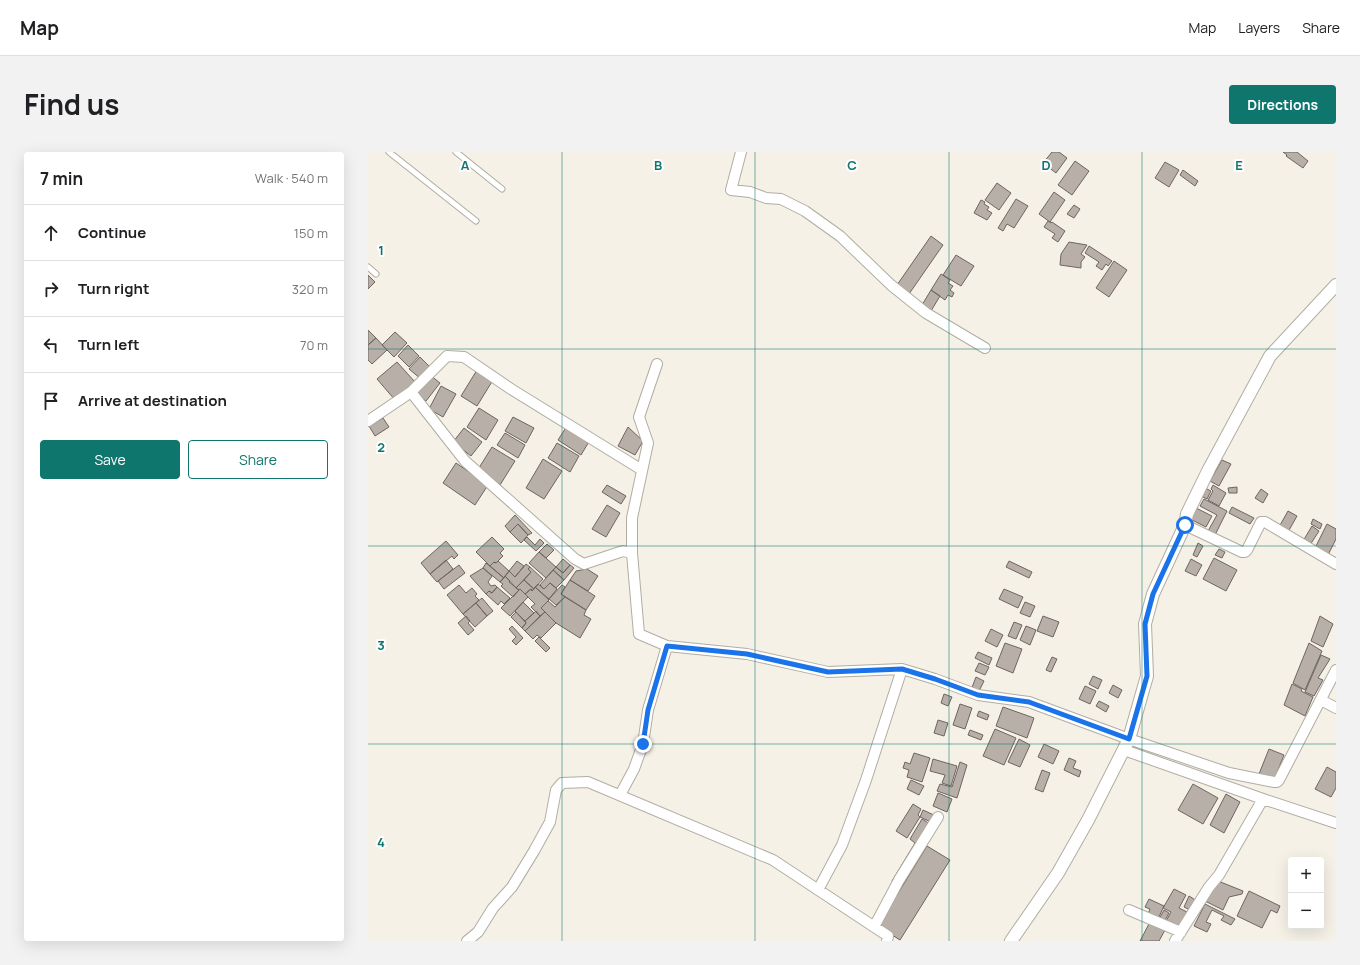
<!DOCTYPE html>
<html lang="en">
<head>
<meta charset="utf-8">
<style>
	body { margin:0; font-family:Manrope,sans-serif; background:#f2f2f2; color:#202124 }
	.controls { position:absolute; right:12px; bottom:12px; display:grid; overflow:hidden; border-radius:4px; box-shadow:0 4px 16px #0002 }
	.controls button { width:36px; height:36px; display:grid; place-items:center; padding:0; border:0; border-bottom:1px solid #e0e0e0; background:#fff; color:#202124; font:20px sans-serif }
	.stop { position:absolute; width:12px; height:12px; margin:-9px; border:3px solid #1a73e8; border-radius:50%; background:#fff }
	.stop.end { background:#1a73e8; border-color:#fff; box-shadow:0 1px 4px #0008 }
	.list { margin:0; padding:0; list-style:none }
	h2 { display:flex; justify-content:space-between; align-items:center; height:52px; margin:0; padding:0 16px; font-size:17px }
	h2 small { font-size:13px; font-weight:400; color:#757577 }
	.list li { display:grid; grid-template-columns:26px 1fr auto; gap:12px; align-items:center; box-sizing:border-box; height:56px; padding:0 16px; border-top:1px solid #e0e0e0 }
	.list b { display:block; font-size:15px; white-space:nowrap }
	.list em { font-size:13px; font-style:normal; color:#757577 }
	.actions { display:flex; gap:8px; padding:12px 16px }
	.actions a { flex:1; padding:9px 0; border:1px solid #0f766e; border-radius:4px; text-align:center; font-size:14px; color:#0f766e }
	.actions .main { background:#0f766e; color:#fff }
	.icon { flex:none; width:22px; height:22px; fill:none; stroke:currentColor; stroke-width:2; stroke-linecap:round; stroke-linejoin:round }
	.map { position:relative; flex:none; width:968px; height:789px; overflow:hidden; border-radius:4px }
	header { display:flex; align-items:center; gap:24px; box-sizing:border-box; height:56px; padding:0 20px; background:#fff; border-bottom:1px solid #e0e0e0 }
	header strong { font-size:19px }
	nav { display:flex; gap:22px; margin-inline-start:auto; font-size:14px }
	.intro { display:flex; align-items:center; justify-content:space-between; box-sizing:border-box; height:96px; padding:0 24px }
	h1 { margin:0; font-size:28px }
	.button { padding:10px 18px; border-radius:4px; background:#0f766e; color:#fff; font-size:14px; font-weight:700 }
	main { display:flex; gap:24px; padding:0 24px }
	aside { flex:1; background:#fff; border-radius:4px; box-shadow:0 4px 16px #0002 }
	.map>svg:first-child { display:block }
	.building { fill:#b9afa9; stroke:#6e6560 }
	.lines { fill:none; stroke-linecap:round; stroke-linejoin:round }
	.service-casing { stroke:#b1ada3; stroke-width:7 }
	.minor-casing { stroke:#b1ada3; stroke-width:12 }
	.tertiary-casing { stroke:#b1ada3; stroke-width:14 }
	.service { stroke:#fff; stroke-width:5 }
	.minor { stroke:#fff; stroke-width:10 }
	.tertiary { stroke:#fff; stroke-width:12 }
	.route { stroke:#1a73e8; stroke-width:5 }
	.grid { fill:none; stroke:#0f766e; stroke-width:1; stroke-opacity:0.55 }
	.grid-label { font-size:13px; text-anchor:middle; font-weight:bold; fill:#0f766e; stroke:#fefefe; stroke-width:4; stroke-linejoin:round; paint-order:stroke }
</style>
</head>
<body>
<header>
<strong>Map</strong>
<nav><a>Map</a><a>Layers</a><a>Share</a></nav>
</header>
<div class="intro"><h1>Find us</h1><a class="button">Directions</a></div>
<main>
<aside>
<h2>7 min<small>Walk · 540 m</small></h2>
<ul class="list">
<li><svg class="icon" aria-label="ahead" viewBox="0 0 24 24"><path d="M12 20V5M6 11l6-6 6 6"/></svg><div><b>Continue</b></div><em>150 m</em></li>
<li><svg class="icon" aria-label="right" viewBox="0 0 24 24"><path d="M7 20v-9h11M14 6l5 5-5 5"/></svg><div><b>Turn right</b></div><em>320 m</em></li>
<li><svg class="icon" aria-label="left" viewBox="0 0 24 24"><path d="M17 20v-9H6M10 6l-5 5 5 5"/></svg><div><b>Turn left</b></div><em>70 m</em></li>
<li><svg class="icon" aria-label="arrive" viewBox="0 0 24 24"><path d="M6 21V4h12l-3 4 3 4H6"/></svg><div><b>Arrive at destination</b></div></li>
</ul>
<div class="actions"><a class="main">Save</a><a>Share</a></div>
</aside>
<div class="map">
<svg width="968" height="789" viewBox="0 0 968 789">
	<rect width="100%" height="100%" fill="#f5f1e7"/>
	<path class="building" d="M684,0h7l8,6 -11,15 -13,-10z
		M915,0h14l11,9 -5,7 -17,-12 1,-1z
		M707,9l14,10 -17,24 -14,-10z
		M797,10l14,8 -10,17 -14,-9z
		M815,18l15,11 -3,5 -15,-11z
		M629,31l14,10 -12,17 -14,-10z
		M686,40l11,8 -15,22 -11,-8z
		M648,47l12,7 -14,22 -7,-4 -4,7 -5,-3z
		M613,48l4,2 -1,2 5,3 -2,3 5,3 -5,7 -13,-7z
		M706,53l6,4 -6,9 -7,-4z
		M680,69l3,2 1,-1 13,9 -7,11 -6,-4 3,-4 -11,-7z
		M563,84l12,9 -34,49 -12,-9z
		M701,90l18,3 -6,9 4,3 -4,5v6l-21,-3 1,-11z
		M721,94l23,15 -4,5 -2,-2 -4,6 -6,-4 3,-4 -14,-9z
		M588,103l18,11 -13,20 -18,-11z
		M746,109l13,9 -18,27 -13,-9z
		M573,122l9,6 -2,3 5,3 -3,4 4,3 -2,4 -4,-2 -3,5 -14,-10z
		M0,123l7,7 -7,7z
		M563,138l9,6 -9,15 -9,-6z
		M0,178l8,8 -8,7z
		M27,180l12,11 -13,14 -12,-12z
		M8,186l11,12 -15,14 -4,-4v-15z
		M40,193l11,11 -10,11 -11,-11z
		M52,205l11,11 -10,11 -12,-10z
		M29,210l18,20 -20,18 -18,-21z
		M109,218l16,10 -16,26 -16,-10z
		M62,223l10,8 -14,18 -10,-7z
		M73,234l15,8 -13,23 -14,-8z
		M111,256l19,12 -12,20 -19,-13z
		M145,265l21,11 -8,15 -21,-12z
		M15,266l6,9 -14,9 -6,-10z
		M199,274l23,14 -9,15 -23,-15z
		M260,275l15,14 -8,14 -17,-9z
		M96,276l18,14 -11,14 -18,-14z
		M137,281l20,12 -7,13 -21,-13z
		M189,291l22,13 -9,16 -22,-14z
		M124,295l23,14 -15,24 -23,-14z
		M175,307l19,12 -18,28 -18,-11z
		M854,308l9,4 -12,22 -9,-5z
		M88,311l32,22 -13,20 -32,-22z
		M239,333l19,11 -5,8 -19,-12z
		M845,333l13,8 -7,13 -11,-6 5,-9 -2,-2z
		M869,335v6h-8l-1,-5z
		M837,336l6,3 -4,8 -6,-3z
		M893,337l7,5 -5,9 -8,-5z
		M836,347l23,12 -12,24 -7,-4 9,-16 -17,-9z
		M239,353l13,8 -14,24 -14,-8z
		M864,355l22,11 -4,6 -21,-11z
		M828,356l16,8 -6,11 -16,-8z
		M920,359l9,5 -9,16 -9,-5z
		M147,363l17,18 -4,2 -10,-11 -8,8 -5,-6z
		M945,367l9,5 -2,5 -9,-5z
		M150,372l10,11 -7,8 -11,-11z
		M959,372l9,5v10l-8,16 -13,-7z
		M944,374l7,5 -9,14 -7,-4z
		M124,385l12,12 -4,4 3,3 -7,7 -2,-1 -4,4 -14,-14z
		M159,385l8,8 5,-6 4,4 -8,8 -12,-11z
		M78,389l12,14 -4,4 -2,-3 -22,18 -9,-11z
		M830,391l5,3 -6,11 -4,-2z
		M179,392l7,6 -8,8 -7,-6z
		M851,397l6,3 -3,6 -7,-3z
		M171,400l17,15 -10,11 -17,-15z
		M846,406l23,12 -11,21 -23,-12z
		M195,407l7,6 -7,8 -7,-6z
		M823,407l11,6 -6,11 -11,-5z
		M78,408l7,9 -16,13 -7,-8z
		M130,409l11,10 -5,7 -14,-12 4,-4 2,1z
		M149,409l7,5 -9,11 -6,-6z
		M641,409l23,11 -3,6 -23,-11z
		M118,411l18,15 -4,4 -17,-14z
		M158,412l4,3 -2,2 3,3 -15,16 -11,-12 4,-5 6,6z
		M91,413l6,8 -21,16 -6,-8z
		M202,413l4,3 -10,12 -11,-10 3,-3 7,6z
		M162,415l13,12 -9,10 -10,-9 7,-8 -3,-3z
		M115,416l9,8 -4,6 3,4 4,-1 2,2 -5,6 -3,-2 -3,3 -16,-18z
		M219,417l11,7 -10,15 -18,-11 6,-9z
		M185,418l11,10 -8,8 -6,-5 -6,6 -4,-4z
		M137,424l5,5 -1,1 10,8 -6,7 -12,-11 2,-2 -3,-2z
		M156,428l10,9 -2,2 -1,-2 -6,5 -5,-5 -1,1 -3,-2z
		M202,428l25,16 -9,14 -25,-16z
		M182,431l7,6 -8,10 -14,-12 3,-3 6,5z
		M91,433l7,8 6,-5 5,6 -2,2 4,4 -16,14 -16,-19z
		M194,433l3,2 -4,7 4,3 -9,8 -7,-6z
		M129,435l13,11 -6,6 -3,-3 -3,4 -12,-11 3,-3 3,2z
		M167,435l14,13 -8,8 4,4 -5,4 -9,-9 4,-3 -10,-10 6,-5 1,2z
		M152,437l8,8 -18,19 -9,-8z
		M636,437l19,8 -5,11 -19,-9z
		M197,445l21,13 -2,5 7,4 -11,19 -24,-15 -15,-15 7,-7 7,6z
		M114,446l11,13 -6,5 -11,-13z
		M155,450l11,11 -9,8 -10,-10z
		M657,450l10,4 -5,11 -10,-4z
		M108,451l11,13 -12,11 -12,-13z
		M168,459l4,5 -15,15 -3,-3 4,-5 -1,-2z
		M148,460l10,11 -4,5 -11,-11z
		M177,460l11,11 -15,15 -4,-3 -4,4 -8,-8z
		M98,464l4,5 -2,2 6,7 -6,5 -10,-12z
		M675,464l16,6 -6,15 -16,-6z
		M952,464l13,8 -10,23 -12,-6z
		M646,470l8,3 -6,14 -8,-3z
		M144,474l11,12 -7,7 -4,-4 4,-4 -7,-8z
		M658,474l10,4 -6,15 -10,-5z
		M623,477l12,6 -6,12 -12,-6z
		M171,485l11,11 -4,4 -11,-11z
		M637,491l17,6 -9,24 -17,-7z
		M941,491l13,8 -17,39 -12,-7z
		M610,500l14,6 -3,7 -14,-7z
		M953,503l9,4 -12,19 5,2 -9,16 -9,-4z
		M684,505l5,2 -6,13 -5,-2z
		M611,511l10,4 -4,8 -10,-4z
		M725,524l9,4 -4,9 -9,-5z
		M608,525l8,4 -6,12 -7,-3z
		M924,532l10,5 -1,2 12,6 -8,19 -21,-11z
		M745,533l9,5 -4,8 -9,-5z
		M717,534l11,5 -6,13 -11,-5z
		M576,542l8,3 -4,9 -7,-3z
		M731,549l10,5 -3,6 -10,-6z
		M592,552l12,4 -7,21 -12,-4z
		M635,555l31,11 -7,20 -31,-12z
		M611,559l10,4 -2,5 -10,-4z
		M570,568l10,3 -4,13 -10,-3z
		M627,577l21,9 -12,27 -21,-9z
		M602,578l13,5 -2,5 -13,-5z
		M651,587l11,6 -10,22 -12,-5z
		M676,592l15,7 -6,13 -15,-7z
		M901,597l15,6 -10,25 -15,-6z
		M546,601l16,5 -8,24 -15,-5 2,-7 -6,-2 2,-6 5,2z
		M701,606l7,3 -3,7 8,3 -2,6 -15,-7z
		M565,607l24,7 -6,20 -9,-3 3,-8 -15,-4z
		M592,610l7,3 -10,33 -20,-7 3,-7 12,3z
		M959,615l9,5v16l-5,9 -16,-8z
		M674,618l8,3 -7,19 -8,-3z
		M543,628l13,6 -5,9 -12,-6z
		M825,632l25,14 -15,26 -25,-14z
		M570,641l14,6 -5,13 -14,-6z
		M858,642l14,8 -16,31 -14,-8z
		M545,652l8,5 -3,6 2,2 -13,21 -11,-7z
		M555,658l13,6 -3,7 -13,-6z
		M554,667l8,5 -35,57h-3l23,-38 -5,-4z
		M559,694l23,14 -50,80 -22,-14z
		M850,729l25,10 -1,3 -13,3 -6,13 -18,-9z
		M806,737l12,6 -7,13 10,5 -9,17 -15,-7 6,-11 -8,-4z
		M881,739l31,15 -3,7 -6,-3 -9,18 -25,-12z
		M821,744l8,5 -5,10 -8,-4z
		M781,747l15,7 -6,13 -10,-5 2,-5 -5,-2z
		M837,752l30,15 -4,6 -10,-5 3,-4 -12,-6 -6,12 5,2 -4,8 -13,-6z
		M796,758l5,3 -5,9 -5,-3z
		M782,770l15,8 -6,11h-19z"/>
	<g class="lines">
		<defs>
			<path id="service" d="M21,0l87,69
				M88,0l46,37
				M0,115l8,7"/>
			<path id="minor" d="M373,0l-10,38 19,2 16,6 15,1 24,12 35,25 51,49 35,28 59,35
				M289,212l-18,53 9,26 -16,75v35l7,81 28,12 80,8 81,18 74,-3 33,10 43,16 51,7 100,37 100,34 45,9h3l2,-2 57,-110
				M43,240l36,-36 17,1 47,32 131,81
				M0,269l43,-29 54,69 110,98 9,5 39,-13 9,2
				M817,373l57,27h3l2,-2 14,-28h4l71,42
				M953,548l15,8
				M756,598l139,49 73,24
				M252,643l14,-26 9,-25 5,-34 19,-64
				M450,738l24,-45 24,-65 36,-111
				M761,758l52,22
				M506,775l25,-47 39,-63
				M99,789l11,-9 15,-24 19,-21 22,-36 16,-29 6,-32 6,-7 26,-1 185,78 115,76 -1,5
				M807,789l34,-54 10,-12 44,-76"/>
			<path id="tertiary" d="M643,789l47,-68 30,-53 41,-81 18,-63 -2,-52 8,-30 32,-69 2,-11 22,-45 61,-113 66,-71"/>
		</defs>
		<use href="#service" class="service-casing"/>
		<use href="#minor" class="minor-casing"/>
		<use href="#tertiary" class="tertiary-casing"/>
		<use href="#service" class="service"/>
		<use href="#minor" class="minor"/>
		<use href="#tertiary" class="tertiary"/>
	</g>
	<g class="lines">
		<path class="route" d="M275,592l5,-34 19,-64 80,8 81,18 74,-3 33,10 43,16 51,7 100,37 18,-63 -2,-52 8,-30 32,-69"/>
	</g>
	<path class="grid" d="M194,0v789M387,0v789M581,0v789M774,0v789M0,197h968M0,394h968M0,592h968"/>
	<g class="grid-label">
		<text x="97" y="18">A</text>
		<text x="290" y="18">B</text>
		<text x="484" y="18">C</text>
		<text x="678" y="18">D</text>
		<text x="871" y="18">E</text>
		<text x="13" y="103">1</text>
		<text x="13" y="300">2</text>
		<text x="13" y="498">3</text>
		<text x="13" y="695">4</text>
	</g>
</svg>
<div class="controls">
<button>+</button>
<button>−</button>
</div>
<div class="stop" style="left:817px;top:373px"></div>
<div class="stop end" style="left:275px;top:592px"></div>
</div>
</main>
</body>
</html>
